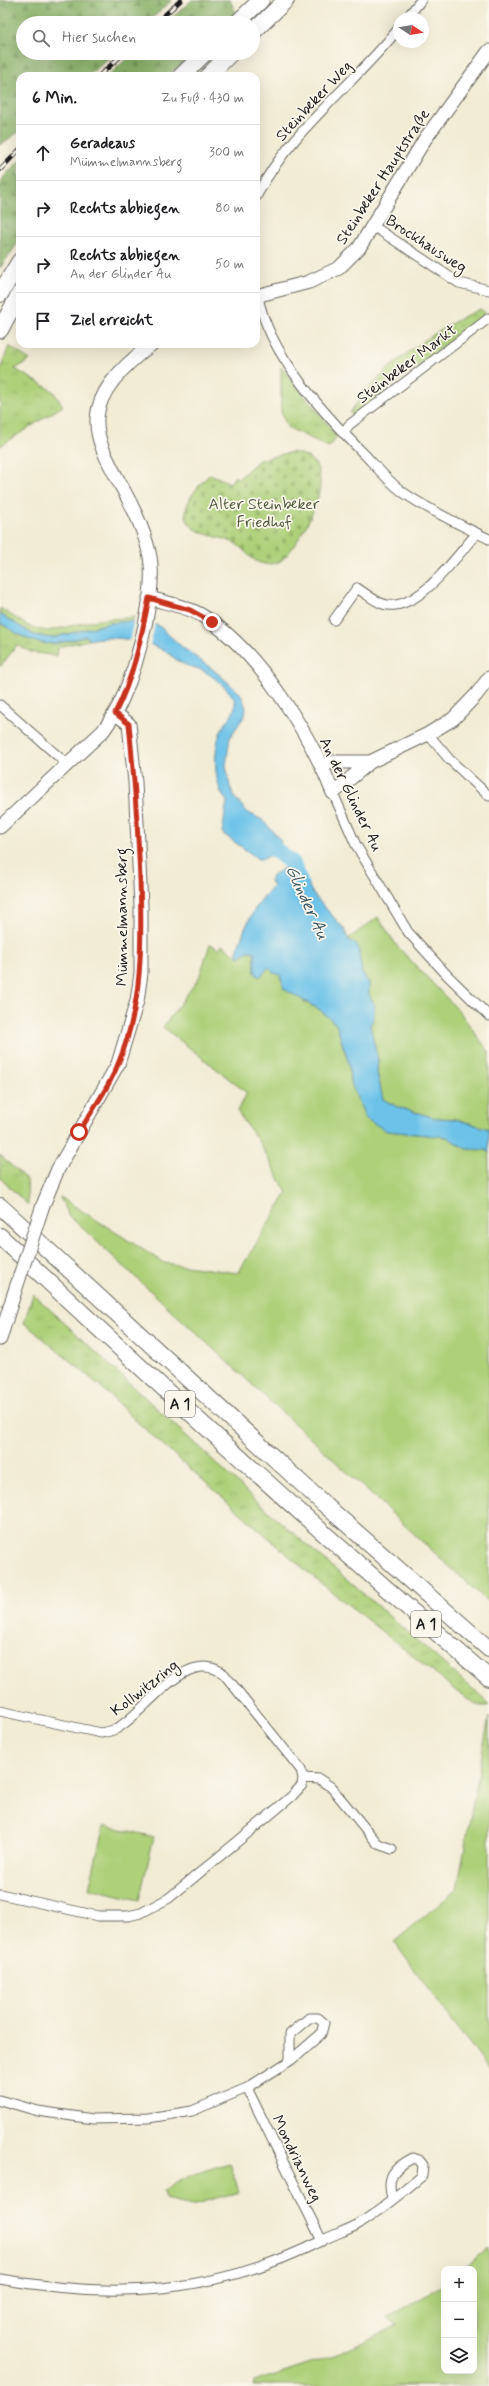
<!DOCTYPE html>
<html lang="de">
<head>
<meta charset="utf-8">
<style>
	body { margin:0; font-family:Mynerve,sans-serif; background:#f2f2f2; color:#202124 }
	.controls { position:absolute; right:12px; bottom:12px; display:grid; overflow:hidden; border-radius:8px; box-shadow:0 4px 16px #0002 }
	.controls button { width:36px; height:36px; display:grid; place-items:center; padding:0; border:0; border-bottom:1px solid #e0e0e0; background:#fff; color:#202124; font:20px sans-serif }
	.compass { position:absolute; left:393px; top:12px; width:36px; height:36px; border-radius:50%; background:#fff; box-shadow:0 4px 16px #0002; rotate:102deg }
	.stop { position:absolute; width:12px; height:12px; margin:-9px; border:3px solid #c8321e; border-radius:50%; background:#fff }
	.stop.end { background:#c8321e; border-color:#fff; box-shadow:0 1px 4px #0008 }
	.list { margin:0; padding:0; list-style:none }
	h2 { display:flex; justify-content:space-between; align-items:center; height:52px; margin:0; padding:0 16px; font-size:17px }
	h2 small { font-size:13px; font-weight:400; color:#757577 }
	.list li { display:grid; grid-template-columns:26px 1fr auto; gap:12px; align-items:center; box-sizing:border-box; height:56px; padding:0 16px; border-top:1px solid #e0e0e0 }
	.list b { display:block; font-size:15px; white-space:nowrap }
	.list p { margin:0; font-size:13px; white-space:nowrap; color:#757577 }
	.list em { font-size:13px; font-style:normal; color:#757577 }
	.icon { flex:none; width:22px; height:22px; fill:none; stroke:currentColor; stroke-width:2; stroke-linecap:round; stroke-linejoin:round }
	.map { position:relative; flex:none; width:489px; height:2386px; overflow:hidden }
	.search { position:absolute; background:#fff; box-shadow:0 4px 16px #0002; left:16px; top:16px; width:244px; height:44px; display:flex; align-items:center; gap:10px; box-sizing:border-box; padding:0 14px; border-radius:22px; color:#757577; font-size:15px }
	.panel { position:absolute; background:#fff; box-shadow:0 4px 16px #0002; left:16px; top:72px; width:244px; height:276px; border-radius:12px }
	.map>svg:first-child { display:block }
	.grass { fill:url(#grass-tufts); stroke:#64764a }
	.forest { fill:url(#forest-firs); stroke:#536742 }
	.cemetery { fill:url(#cemetery-stones); stroke:#64764a }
	.park { fill:#add079; stroke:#64764a }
	.water { fill:#6cc2e9; stroke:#446f82 }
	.pier { fill:#f2ecd5 }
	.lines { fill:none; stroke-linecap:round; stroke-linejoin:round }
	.river { stroke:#6cc2e9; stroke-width:17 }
	.street-casing { stroke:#67655d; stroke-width:11 }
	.secondary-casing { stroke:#67655d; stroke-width:15 }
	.highway-casing { stroke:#67655d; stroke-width:18 }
	.street { stroke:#fff; stroke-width:9 }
	.secondary { stroke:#fff; stroke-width:13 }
	.highway { stroke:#fff; stroke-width:16 }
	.rail-casing { stroke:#1c1c1c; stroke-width:4.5 }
	.rail { stroke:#fbf7ec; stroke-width:3; stroke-dasharray:9; stroke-linecap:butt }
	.secondary-bridge-casing { stroke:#67655d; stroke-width:15; stroke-linecap:butt }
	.secondary-bridge { stroke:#fff; stroke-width:13 }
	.route { stroke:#c8321e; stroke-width:5 }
	.labels { text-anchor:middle; stroke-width:3.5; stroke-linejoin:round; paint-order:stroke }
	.shield { fill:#fbf7ec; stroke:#5f5e5a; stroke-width:1 }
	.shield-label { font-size:15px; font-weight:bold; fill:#1c1c1c }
	.street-label { font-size:16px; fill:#1c1c1c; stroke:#fbf7ec }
	.park-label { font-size:16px; fill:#4f5b3d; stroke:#fbf7ec }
	.water-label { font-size:17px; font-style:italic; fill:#385664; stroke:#fbf7ec }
</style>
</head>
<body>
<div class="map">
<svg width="489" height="2386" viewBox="0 0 489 2386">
	<defs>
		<pattern id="grass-tufts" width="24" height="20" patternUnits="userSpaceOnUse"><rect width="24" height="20" fill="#add079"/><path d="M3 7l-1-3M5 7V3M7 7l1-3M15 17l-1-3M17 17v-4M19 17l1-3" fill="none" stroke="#94b268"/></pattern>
		<pattern id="forest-firs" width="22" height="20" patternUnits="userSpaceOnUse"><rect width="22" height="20" fill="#8ab269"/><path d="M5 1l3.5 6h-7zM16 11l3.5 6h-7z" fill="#76985a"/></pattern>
		<pattern id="cemetery-stones" width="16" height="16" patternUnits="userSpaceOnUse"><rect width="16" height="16" fill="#add079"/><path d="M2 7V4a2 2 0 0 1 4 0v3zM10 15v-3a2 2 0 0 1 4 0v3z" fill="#94b268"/></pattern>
	</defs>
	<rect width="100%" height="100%" fill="#fbf7ec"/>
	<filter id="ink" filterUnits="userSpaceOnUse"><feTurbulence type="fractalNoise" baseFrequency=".025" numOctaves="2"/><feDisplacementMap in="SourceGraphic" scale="8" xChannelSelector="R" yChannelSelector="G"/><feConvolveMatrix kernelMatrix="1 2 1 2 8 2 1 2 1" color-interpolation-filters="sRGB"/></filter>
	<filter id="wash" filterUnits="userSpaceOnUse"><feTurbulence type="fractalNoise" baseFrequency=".012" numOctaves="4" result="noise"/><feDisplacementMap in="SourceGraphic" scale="16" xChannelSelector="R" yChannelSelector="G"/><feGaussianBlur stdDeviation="0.9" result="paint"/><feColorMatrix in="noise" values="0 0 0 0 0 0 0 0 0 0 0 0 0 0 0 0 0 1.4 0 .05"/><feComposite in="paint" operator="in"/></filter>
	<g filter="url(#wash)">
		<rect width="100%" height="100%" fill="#f2ecd5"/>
		<path class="grass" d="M480,309l4,3 -1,3 -129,102 -4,-4c25,-41 86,-85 130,-104z
			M9,346l21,14 -15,9 38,22 10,15 -63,40v-76z
			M281,367l56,69 -8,11 -42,-20 -6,-15z
			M0,608l30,19 17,4 51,-11 37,-3 -4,4 -21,2 -58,15 -18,-3 -34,-21z
			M0,623c35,22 47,26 87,13l2,4 -31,7 -1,9 -26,-4 -14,-7 -17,22z
			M0,1155l27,25 1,25 -28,-27z
			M33,1294l235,217 221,192v3h-9l-13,-7 -155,-123 -175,-154 -37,-36 -76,-63z"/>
		<path class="forest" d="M0,0h172l-25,23h-124v30h92l-27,23h-68v55l-20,14z
			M192,0h38l6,13 -10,10h-60z
			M133,53h60l-25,23h-60z
			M20,160v80l-20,28v-87z"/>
		<path class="cemetery" d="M292,452c19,4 28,11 28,32 0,20 -22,61 -37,75 -4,4 -12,5 -17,5 -13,0 -20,-14 -30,-20 -10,-6 -24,-7 -35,-12 -32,-14 -6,-43 9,-58l20,9 5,-7 3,3 21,-19z"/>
		<path class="park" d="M378,917l19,29 62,65 30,41v77l-33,-10 -20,-1 -39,-11 -14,-8 -6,-27 1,-12 -8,-36 5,-19 -6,-10v-12l-7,-10 -4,-27 -10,-7z
			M210,944l9,5 3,-4 17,12 9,-6 7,1v21l5,4 9,-11 11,9 23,26 17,9 16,14 13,40 1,17 37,50 60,6 19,12 20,1 3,3v450l-421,-388 -8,-18 104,66 74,10 49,-80 -28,-51 -22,-31 10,-18 -84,-66 36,-49z
			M489,1717v353l-95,-128 63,-53z
			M104,1825l50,12 -15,63 -50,-12z
			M230,2163l9,29 -48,13 -26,-6 -2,-7c19,-15 44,-23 67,-29z
			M489,2248v138h-236l1,-4 89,-30 54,-27 -11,-6 58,-35v87h30v-102h-11z"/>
		<path class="water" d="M0,614l34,21 18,3 58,-15 21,-2 27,4 24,22 33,24 26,23 5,14 -1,7 -15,22 -4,28 4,22 6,12 11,13 17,9 17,20 -2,5 1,3 -16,10h-6l-36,-26 5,-32c-14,-14 -14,-52 -6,-70 4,-9 16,-18 14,-29 -1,-9 -24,-28 -32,-31 -6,-4 -14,-4 -20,-7 -10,-6 -19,-15 -31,-19 -20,-6 -44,-10 -63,-5l-3,-4c-41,13 -50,10 -86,-13z
			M296,861l17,33 32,36 3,9 10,7 4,27 7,10v12l6,10 -2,15 -3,5 8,35 -1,12 6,27 14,8 39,11 19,1 34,10v24l-3,-3 -20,-1 -19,-12 -60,-6 -21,-12 -16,-38 -1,-17 -13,-40 -16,-14 -36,-21 -4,-14 -6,-2 -5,-6 -9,10 -5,-4v-21l-7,-1 -9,6 -3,-2c6,-23 19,-53 37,-68l-3,-6 3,-7c10,-3 14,-10 23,-13z"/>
		<path class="pier" d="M134,620l21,4 -5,22 -21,-4z"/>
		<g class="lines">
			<path class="river" d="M261,838l31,25 8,21"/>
		</g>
	</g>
	<g filter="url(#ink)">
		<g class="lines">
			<defs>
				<path id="street" d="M407,18l14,-18
					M256,197c34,-67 97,-111 143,-169
					M373,226l86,57 30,7
					M258,296c10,58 68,120 109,161 11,12 23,26 37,36 26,18 57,32 85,46
					M343,433l6,-8 140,-107
					M334,620l23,-32c8,5 17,13 26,16 34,11 74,-49 94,-71
					M0,705l68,60
					M428,734l21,25 40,37
					M333,793l23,52 52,87 39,43 42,41
					M0,1711l101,22c5,-1 10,-2 15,-4 30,-16 70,-84 108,-55l77,96 2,8 16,1 12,8 47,57 14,5
					M0,1894l98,22h30l13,-3 28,-15 97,-80 26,-22 10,-11 1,-7
					M247,2088l75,153
					M0,2100l38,11 55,8 55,-1 44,-7 55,-23 44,-28 30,-26 3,-11 -6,-5h-9l-19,16v25
					M0,2279c115,21 215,15 321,-38 12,-6 24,-10 36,-16 20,-12 47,-34 65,-49l1,-11 -4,-5 -6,-2c-20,10 -27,19 -21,41"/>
				<path id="secondary" d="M256,296l53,-14 30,-14 20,-20 66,-109 64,-88
					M149,598c17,5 37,8 52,17 56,33 109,119 132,178l37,-31 58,-28 25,-15 23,-24 13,-17
					M322,765l11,-3h37
					M0,827l103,-96c8,-11 15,-22 20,-34 15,-34 35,-109 26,-145 -22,-92 -107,-126 3,-208
					M43,1205l15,-36 60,-105 19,-63 4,-28v-67l-6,-124 -6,-58 -14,-11
					M0,1339l13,-42"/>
				<path id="highway" d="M237,23l24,-23
					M253,32l33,-32
					M181,76l24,-23
					M208,76l23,-23
					M0,294l20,-33
					M0,330l20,-37
					M0,1206l324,298 165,145
					M0,1236c160,151 323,299 489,442"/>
			</defs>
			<use href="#street" class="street-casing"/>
			<use href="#secondary" class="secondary-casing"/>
			<use href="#highway" class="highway-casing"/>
			<use href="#street" class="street"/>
			<use href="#secondary" class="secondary"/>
			<use href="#highway" class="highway"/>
			<defs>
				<path id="rail" d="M156,23l25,-23
					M99,76l25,-23
					M0,170l20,-21"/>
			</defs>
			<use href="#rail" class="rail-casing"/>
			<use href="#rail" class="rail"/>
			<defs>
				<path id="secondary-bridge" d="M13,1297l30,-92"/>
			</defs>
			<use href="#secondary-bridge" class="secondary-bridge-casing"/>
			<use href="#secondary-bridge" class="secondary-bridge"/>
		</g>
	</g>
	<g class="lines" filter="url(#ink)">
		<path class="route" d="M79,1132c13,-22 30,-44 39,-68 25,-59 24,-122 22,-185 -2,-52 -6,-103 -11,-155l-14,-11c19,-37 26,-75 34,-115l41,12 22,12"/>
	</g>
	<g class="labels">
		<g class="shield">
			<rect x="165" y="1391" width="30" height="26" rx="3"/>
			<rect x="411" y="1611" width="30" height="26" rx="3"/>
		</g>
		<g class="shield-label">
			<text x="180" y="1409">A 1</text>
			<text x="426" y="1629">A 1</text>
		</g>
		<g class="street-label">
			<text transform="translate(313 100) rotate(-47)" y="6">Steinbeker Weg</text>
			<text transform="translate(382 176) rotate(-57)" y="6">Steinbeker Hauptstraße</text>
			<text transform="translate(427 243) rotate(33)" y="6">Brockhausweg</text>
			<text transform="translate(406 363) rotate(-37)" y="6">Steinbeker Markt</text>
			<text transform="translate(352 794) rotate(64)" y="6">An der Glinder Au</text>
			<text transform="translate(121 917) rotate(-90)" y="6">Mümmelmannsberg</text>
			<text transform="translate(144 1687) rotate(-38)" y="6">Kollwitzring</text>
			<text transform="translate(298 2158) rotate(64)" y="6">Mondrianweg</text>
		</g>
		<g class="park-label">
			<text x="264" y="509">Alter Steinbeker<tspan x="264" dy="18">Friedhof</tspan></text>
		</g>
		<g class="water-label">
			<text transform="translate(308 902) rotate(65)" y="6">Glinder Au</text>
		</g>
	</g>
</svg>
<div class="controls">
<button>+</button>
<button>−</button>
<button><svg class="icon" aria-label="layers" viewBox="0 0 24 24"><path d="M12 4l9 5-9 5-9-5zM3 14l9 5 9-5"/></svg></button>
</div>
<svg class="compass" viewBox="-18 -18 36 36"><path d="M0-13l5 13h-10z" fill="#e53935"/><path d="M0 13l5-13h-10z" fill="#757577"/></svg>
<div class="stop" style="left:79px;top:1132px"></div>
<div class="stop end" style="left:212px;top:622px"></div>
<div class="search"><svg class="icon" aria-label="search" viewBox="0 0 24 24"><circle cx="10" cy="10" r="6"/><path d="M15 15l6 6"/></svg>Hier suchen</div>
<section class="panel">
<h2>6 Min.<small>Zu Fuß · 430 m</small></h2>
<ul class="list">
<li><svg class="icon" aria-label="ahead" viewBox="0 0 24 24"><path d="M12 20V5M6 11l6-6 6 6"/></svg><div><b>Geradeaus</b><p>Mümmelmannsberg</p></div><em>300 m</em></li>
<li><svg class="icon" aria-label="right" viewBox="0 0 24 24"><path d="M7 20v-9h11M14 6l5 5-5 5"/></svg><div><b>Rechts abbiegen</b></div><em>80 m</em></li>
<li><svg class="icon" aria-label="right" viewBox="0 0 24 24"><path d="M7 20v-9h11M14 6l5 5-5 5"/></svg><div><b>Rechts abbiegen</b><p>An der Glinder Au</p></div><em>50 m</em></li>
<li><svg class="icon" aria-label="arrive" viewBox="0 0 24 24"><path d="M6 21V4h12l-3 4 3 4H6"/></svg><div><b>Ziel erreicht</b></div></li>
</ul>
</section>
</div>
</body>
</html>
